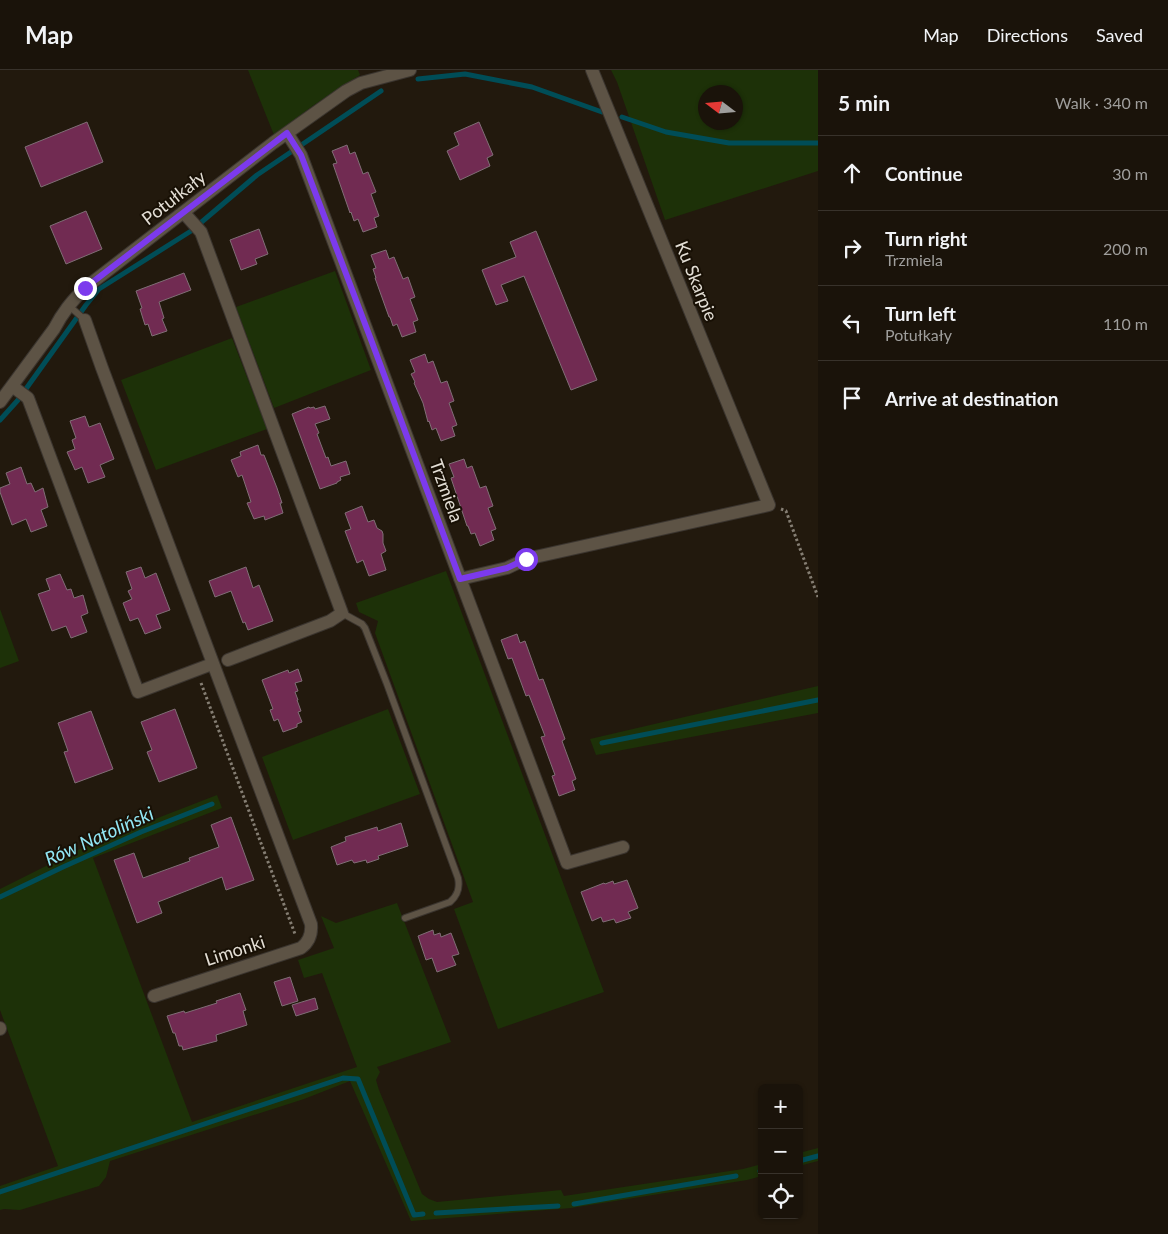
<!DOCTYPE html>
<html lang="en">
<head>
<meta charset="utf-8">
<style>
	body { margin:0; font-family:Lato,sans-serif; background:#231c13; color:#f1f3f6 }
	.controls { position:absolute; right:15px; bottom:15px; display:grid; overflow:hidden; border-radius:8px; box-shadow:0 1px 4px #0004 }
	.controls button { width:45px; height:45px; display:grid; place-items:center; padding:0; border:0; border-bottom:1px solid #38322b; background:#1a130a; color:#f1f3f6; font:25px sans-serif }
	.compass { position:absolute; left:698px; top:15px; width:45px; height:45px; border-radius:50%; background:#1a130a; box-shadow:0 1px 4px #0004; rotate:286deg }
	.stop { position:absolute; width:15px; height:15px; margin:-11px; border:4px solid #7c3aed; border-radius:50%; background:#fff }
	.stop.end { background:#7c3aed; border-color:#fff; box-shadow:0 1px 5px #0008 }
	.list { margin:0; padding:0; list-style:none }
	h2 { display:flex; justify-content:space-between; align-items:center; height:65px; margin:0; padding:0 20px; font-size:21px }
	h2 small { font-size:16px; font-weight:400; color:#9f9e9c }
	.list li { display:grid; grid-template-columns:32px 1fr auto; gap:15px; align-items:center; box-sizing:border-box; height:75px; padding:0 20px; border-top:1px solid #38322b }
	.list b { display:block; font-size:19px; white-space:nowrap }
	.list p { margin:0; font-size:16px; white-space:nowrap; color:#9f9e9c }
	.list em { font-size:16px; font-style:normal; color:#9f9e9c }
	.icon { flex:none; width:28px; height:28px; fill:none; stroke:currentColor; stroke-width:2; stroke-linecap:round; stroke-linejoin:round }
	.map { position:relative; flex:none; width:818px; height:1164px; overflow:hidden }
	header { display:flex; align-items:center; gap:30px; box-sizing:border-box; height:70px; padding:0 25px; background:#1a130a; border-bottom:1px solid #38322b }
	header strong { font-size:24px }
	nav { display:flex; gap:28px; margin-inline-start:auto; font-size:18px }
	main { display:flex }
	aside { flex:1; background:#1a130a }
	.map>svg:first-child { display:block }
	.green { fill:#1d3108; fill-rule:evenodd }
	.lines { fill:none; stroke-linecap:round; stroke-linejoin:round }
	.stream { stroke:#004d57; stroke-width:5 }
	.building { fill:#712b52; stroke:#806e76 }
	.service-casing { stroke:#3b352f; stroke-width:8 }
	.minor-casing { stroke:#3b352f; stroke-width:14 }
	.path { stroke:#857e73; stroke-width:3; stroke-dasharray:2.5 2.5; stroke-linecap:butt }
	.service { stroke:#5d5345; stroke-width:6 }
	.minor { stroke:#5d5345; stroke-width:12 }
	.route { stroke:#7c3aed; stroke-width:6 }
	.labels { text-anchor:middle; stroke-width:4; stroke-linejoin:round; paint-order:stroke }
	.street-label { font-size:18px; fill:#e3ded5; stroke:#181005 }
	.water-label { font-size:19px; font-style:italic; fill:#92e7f5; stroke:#181005 }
</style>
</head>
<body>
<header>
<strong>Map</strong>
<nav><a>Map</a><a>Directions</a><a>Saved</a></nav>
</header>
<main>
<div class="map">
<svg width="818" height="1164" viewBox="0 0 818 1164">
	<rect width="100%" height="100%" fill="#22190d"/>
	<path class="green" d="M248,0h110l2,5 -46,30 -40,30z
		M611,0h207v101l-153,49 -48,-138zM706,22h30v30h-30z
		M335,201l36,99 -97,38 -38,-101z
		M232,268l35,91 -111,41 -35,-90z
		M446,501l158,421 -106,37 -44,-120 19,-7 -98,-269 3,-12 -19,-9 -3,-9z
		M0,539l19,52 -19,7z
		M818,616v27l-222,42 -6,-16z
		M388,639l32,85 -127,46 -31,-83z
		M217,725l5,13 -129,50 99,264 165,-55 -35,-94 -18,5 -6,-18 36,-12 -13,-32 15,7 61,-20 54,139 -74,25 3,5 -4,8 3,10 43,104 7,5 8,3 124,-12 3,6 179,-27 19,-5v12l-15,4 -176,28 -160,13 -61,-140 -46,18 -194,62 -4,16 -7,9 -79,24 -16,-1 -4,1v-24l58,-20 -58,-156v-121l88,-44z
		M818,1078v13l-19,5v-13z"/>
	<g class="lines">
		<path class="stream" d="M418,9l47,-5 67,13 70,25
			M622,47l44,15 63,11h89
			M0,350l18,-20 68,-95 13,-16 92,-58 66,-56 124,-84
			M602,673l216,-43
			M0,827l63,-30 78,-35 71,-28
			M799,1091l19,-5
			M760,1101h2
			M0,1122l343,-114 15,1 56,136 9,-1
			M574,1134l162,-28
			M436,1143l122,-7"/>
	</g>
	<path class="building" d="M87,52l16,40 -62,25 -16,-40z
		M479,52l14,33 -6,3 3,8 -30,14 -13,-29 12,-6 -5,-12z
		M347,75l3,9 5,-2 8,22 5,-2 8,20 -5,2 8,22 -5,2 3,9 -14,5 -5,-13 -4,2 -3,-9 -1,1 -17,-49 4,-1 -5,-12z
		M86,141l16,38 -36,15 -16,-38z
		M259,159l9,25 -13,5 2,5 -16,6 -11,-30z
		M536,161l61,149 -26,10 -47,-114 -23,9 7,16 -12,4 -14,-35 34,-13 -6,-15z
		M386,180l3,9 5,-2 9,22 5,-2 7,20 -5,2 8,21 -5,2 3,10 -14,5 -5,-13 -4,2 -3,-9h-1l-14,-39h1l-3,-9 3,-1 -5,-13z
		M184,203l7,17 -32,12 5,16 -2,1 5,12 -15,5 -4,-12 -3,1 -5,-16 2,-1 -6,-17z
		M425,284l3,9 5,-2 8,22 6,-2 7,20 -5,2 8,22 -5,2 3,9 -14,5 -5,-13 -4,2 -3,-9 -1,1 -5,-19 -9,-20 1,-1 -4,-8 4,-2 -5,-12z
		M325,336l5,13 -15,5 4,9 -2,1 9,24 2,-1 3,9 15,-5 4,13 -10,3 1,3 -4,2v1l-17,6 -28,-75 17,-7 1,1 4,-1 1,2z
		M85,346l4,11 11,-4 14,36 -14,6 5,12 -17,6 -6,-16 -7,3 -8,-18 8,-3 -3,-9 4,-2 -6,-17z
		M258,375l3,10h3l13,33 5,15h-2l3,10 -18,7 -1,-4 -10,3 -7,-16 4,-1 -9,-27 -4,2 -7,-17 10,-4 -1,-4z
		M464,389l3,9 5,-2 8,22 6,-2 7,20 -5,2 8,21 -5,2 3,9 -14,6 -5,-13 -4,1 -3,-8h-1l-16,-48 3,-1 -5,-13z
		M21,397l6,17 4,-1 4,9 8,-4 5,19 -7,3 6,16 -16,6 -5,-13 -14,6 -12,-33v-4l10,-4 -4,-11z
		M362,436l6,16 6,-2 3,8 5,3 1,3v9l3,8 -5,3 5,16 -17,6 -6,-16 -6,3 -12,-32 6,-2 -6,-16z
		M141,497l4,11 11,-5 14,37 -14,5 5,13 -16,6 -7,-16 -8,3 -7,-18 9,-4 -4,-8 4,-2 -6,-17z
		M246,497l7,21 6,-3 14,36 -25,9 -3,-8 -2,1 -12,-32 -16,6 -6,-16z
		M60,504l7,16 4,-1 3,9 9,-3 5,18 -7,3 6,16 -16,6 -5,-12 -14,5 -14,-37 12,-4 -4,-11z
		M517,564l3,9 5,-2 14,39 4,-1 22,60 -3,2 14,38 -4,2 3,9 -16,6 -7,-20 3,-1 -14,-38 4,-1 -16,-41 -3,1 -14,-38 -4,1 -7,-19z
		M298,599l4,12 -7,2 3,8 -3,1 3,8h-1l4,11 -3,1 4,10 -5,2v3l-14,5 -5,-13 -4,2 -4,-11 3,-1 -11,-29 26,-10 1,3z
		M175,639l22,59 -38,14 -12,-30 5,-2 -11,-28z
		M91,641l22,58 -38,14 -11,-31 4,-1 -10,-28z
		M231,747l23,63 -28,10 -4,-13 -64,25 4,11 -25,10 -23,-63 20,-7 9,25 47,-17 -1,-3 30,-11 -8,-22z
		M401,753l7,23 -30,10 1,3 -12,4 -1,-3 -12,3 -2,-3 -15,5 -6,-18 15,-6 -1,-4 32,-10 1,4z
		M627,810l11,28 -10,4 3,6 -15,5 -2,-4 -11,3 -2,-5 -9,4 -11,-29 23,-9 1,1 8,-3 1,3z
		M433,860l1,5 6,-2 1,4 10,-4 8,21 -7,2 4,9 -19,7 -5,-14 -6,2 -8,-24z
		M290,907l8,24 -16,5 -8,-24z
		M240,923l6,17 -3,1 4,14 -31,10 1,6 -34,9 -1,-4h-3l-4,-13h-2l-6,-17 17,-5 1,2 32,-10 -1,-2z
		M315,928l3,11 -22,7 -4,-11z"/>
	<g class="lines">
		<defs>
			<path id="service" d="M68,235l17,15
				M342,543l20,11 3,4 22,56 71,194c2,10 0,17 -8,24l-45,16"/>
			<path id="minor" d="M287,63l14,22 266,708 56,-16
				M184,143l17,19 141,381 -12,8 -102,39
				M85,250l17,48 209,556c1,10 -2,18 -10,24l-147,48
				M12,316l16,12 110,294 74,-28
				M0,332l54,-73c9,-17 17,-27 31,-41l188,-145 73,-52 15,-8 49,-13
				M460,509l47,-11 19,-9 243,-54 -177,-435
				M0,958v1"/>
		</defs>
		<use href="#service" class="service-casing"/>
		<use href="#minor" class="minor-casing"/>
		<path class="path" d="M781,439l5,2 32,86
			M201,613l94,251"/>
		<use href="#service" class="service"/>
		<use href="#minor" class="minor"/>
	</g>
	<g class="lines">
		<path class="route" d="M85,218l202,-155 14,22 69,182 90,242 47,-11 19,-9"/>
	</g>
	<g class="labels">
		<g class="street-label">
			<text transform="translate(174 128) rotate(-38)" y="6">Potułkały</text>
			<text transform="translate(696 211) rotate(68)" y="6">Ku Skarpie</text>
			<text transform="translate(446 421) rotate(70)" y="6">Trzmiela</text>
			<text transform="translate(235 881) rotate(-18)" y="6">Limonki</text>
		</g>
		<g class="water-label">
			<text transform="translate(99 766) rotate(-24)" y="7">Rów Natoliński</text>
		</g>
	</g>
</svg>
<div class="controls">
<button>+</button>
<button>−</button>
<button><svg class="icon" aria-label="locate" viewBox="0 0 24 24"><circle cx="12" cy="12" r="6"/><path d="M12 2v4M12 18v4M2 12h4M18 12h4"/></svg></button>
</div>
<svg class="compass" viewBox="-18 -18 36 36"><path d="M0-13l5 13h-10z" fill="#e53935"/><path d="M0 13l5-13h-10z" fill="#9f9e9c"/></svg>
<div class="stop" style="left:526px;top:489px"></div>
<div class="stop end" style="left:85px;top:218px"></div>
</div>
<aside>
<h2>5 min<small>Walk · 340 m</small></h2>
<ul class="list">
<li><svg class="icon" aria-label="ahead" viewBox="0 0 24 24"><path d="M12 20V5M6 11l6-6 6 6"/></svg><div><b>Continue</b></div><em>30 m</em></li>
<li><svg class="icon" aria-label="right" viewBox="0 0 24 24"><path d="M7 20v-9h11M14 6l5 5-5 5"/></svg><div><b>Turn right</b><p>Trzmiela</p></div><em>200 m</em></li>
<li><svg class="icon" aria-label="left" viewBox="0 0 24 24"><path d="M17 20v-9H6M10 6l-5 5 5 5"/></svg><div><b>Turn left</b><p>Potułkały</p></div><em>110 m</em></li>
<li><svg class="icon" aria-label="arrive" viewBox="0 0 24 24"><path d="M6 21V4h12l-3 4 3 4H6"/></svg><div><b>Arrive at destination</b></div></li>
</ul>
</aside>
</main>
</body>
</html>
